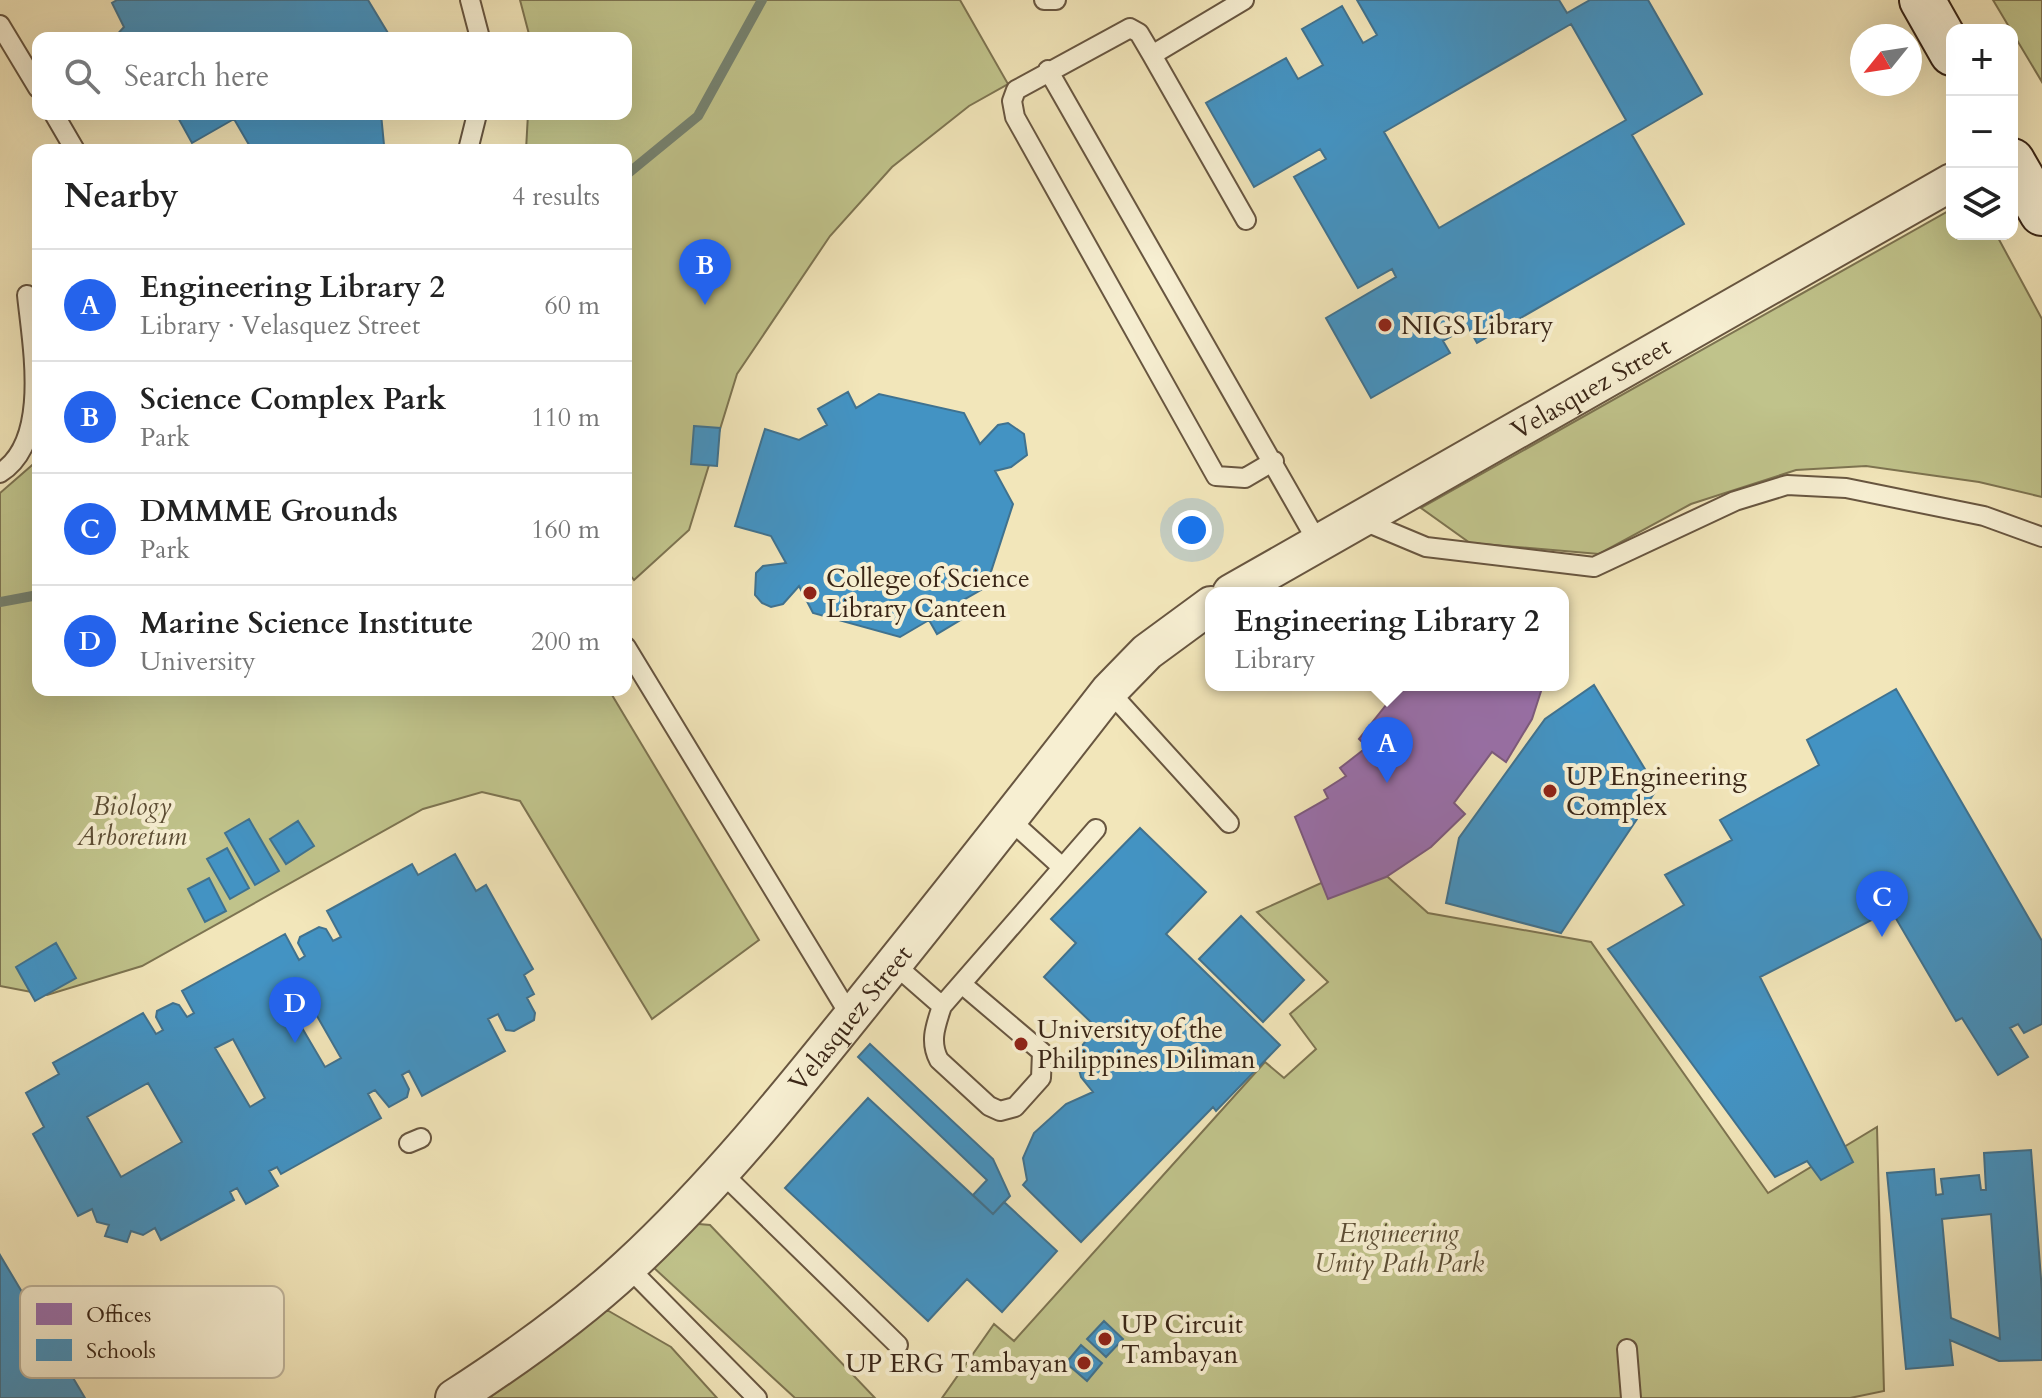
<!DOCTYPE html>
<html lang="en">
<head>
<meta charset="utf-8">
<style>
	body { margin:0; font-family:Cardo,serif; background:#f6f6f6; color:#222 }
	.controls { position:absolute; right:24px; top:24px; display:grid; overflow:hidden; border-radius:16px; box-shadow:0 8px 32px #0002 }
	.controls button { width:72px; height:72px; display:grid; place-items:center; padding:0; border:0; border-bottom:2px solid #e0e0e0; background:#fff; color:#222; font:40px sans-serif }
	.compass { position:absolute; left:1850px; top:24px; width:72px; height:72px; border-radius:50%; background:#fff; box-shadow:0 8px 32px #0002; rotate:240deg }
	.you { position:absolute; left:1192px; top:530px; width:28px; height:28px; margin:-20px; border:6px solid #fff; border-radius:50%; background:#1a73e8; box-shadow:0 0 0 12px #1a73e833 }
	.badge { display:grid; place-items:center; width:52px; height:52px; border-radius:50%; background:#2563eb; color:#fff; font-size:26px; font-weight:700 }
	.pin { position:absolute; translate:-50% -66px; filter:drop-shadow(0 2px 4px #0008) }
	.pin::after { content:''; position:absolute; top:42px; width:28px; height:24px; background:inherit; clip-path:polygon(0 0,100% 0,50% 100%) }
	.popup { position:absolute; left:1205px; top:587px; width:364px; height:104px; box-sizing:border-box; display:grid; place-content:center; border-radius:16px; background:#fff; filter:drop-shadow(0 2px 6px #0005); font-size:26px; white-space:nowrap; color:#767676 }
	.popup b { font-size:30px; color:#222 }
	.popup::after { content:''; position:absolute; left:50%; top:100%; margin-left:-16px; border:16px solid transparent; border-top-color:#fff }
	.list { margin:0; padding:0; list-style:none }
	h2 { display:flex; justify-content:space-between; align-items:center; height:104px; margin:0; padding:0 32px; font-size:34px }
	h2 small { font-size:26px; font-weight:400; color:#767676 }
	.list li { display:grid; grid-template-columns:52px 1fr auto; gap:24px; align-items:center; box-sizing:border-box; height:112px; padding:0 32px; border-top:2px solid #e0e0e0 }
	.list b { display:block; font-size:30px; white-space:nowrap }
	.list p { margin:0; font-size:26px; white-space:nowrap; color:#767676 }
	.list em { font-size:26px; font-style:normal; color:#767676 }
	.icon { flex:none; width:44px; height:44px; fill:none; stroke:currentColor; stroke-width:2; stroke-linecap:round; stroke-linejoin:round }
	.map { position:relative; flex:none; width:2042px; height:1398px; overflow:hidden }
	.search { position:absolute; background:#fff; box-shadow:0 8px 32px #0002; left:32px; top:32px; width:600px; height:88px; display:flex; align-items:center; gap:20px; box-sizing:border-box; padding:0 28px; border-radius:16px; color:#767676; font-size:30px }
	.panel { position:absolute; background:#fff; box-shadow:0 8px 32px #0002; left:32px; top:144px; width:600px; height:552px; border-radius:16px }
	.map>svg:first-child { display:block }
	.green { fill:#c0c38b; stroke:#7d7451; stroke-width:2 }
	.offices { fill:#9970ab; stroke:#7c5a7f; stroke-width:2 }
	.schools { fill:#4393c3; stroke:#40728f; stroke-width:2; fill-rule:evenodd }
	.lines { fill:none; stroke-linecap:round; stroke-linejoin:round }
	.stream { stroke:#758270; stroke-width:10 }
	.lane-casing { stroke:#685640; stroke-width:22 }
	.street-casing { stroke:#685640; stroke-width:40 }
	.secondary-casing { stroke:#3a2617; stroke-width:48 }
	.lane { stroke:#f7efd2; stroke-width:18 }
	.street { stroke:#f7efd2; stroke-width:36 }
	.secondary { stroke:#f7efd2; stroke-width:44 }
	.poi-dot { fill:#8f2418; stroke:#f7efd2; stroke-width:3 }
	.labels { text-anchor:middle; stroke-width:8; stroke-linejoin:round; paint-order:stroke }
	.poi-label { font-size:26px; fill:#3a2617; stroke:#f7efd2; text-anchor:start }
	.street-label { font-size:26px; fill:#3a2617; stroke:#f7efd2 }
	.park-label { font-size:26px; font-style:italic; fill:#5c4d34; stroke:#f7efd2 }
	.key { fill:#f7efd2; stroke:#beb39a; stroke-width:2 }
	.key-label { font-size:22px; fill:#3a2617 }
</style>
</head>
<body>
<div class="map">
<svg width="2042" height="1398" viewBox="0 0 2042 1398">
	<rect width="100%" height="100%" fill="#f2e6ba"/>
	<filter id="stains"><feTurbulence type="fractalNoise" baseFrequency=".0025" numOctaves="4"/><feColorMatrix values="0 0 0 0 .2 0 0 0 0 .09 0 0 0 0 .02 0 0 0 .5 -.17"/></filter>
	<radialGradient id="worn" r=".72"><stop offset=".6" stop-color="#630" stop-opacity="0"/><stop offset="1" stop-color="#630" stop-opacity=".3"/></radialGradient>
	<path class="green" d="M520,0h440l48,84 -39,22 -77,61 -62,69 -93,138 -48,156 -55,50 -8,-10v-420h-100l2,-36h98v-76h-96z
		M1993,0h49v82z
		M1952,209v25h44l46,85v178l-63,-15 -113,-16 -70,4 -105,34 -92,50 -129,-11 -49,-35z
		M38,460v230h571l150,250 -107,79 -132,-218 -38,-9 -59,17 -281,157 -95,29 -47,-9v-493z
		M1370,861l58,52 163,29 177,251 109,-66 7,264 -34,7h-908l52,-74 20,17 251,-279 19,16 32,-29 -26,-35 38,-32 -71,-70z
		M687,1223l23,2 165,173h-80l-142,-131z
		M607,1310l64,37 46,51h-228z"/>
	<path class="offices" d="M1402,685h141l-11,34 -26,43 -14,-10 -38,51 11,11 -34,33 -45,30 -58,22 -33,-82 33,-19 -4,-8 22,-14 -6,-8 27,-21 -8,-8z"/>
	<path class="schools" d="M117,0h251l23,38h-277l10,-11 -12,-24z
		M1357,0h202l8,13 23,-13h58l54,94 -70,41 52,89 -207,119 -9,-16 -25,14 7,12 -79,45 -45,-80 70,-41 -4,-8 -34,19 -64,-111 32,-18 -6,-10 -66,38 -48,-84 80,-45 12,21 25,-14 -21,-36 40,-23 21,37 14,-8zM1571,24l55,96 -187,108 -55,-96z
		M176,114h205l3,31 -1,5h-131l-18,-31 -42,24z
		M848,392l8,16 23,-14 85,19 16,31 18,-19 10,-2 16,11 3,21 -16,12 -16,4 18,33 -27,83 -26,15 7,14 -30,18 -8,-14 -29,17 -87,-24 -14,-27 -16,18 -12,3 -9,-4 -7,-8 1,-22 7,-7 23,-3 -15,-27 -36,-10 30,-97 34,11 28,-15 -9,-16z
		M694,426l26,2 -3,38 -26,-2z
		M1594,685l63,104 -96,144 -115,-30 13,-65 86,-119z
		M1896,689l146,252v83l-18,9 -6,-9 -8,4 18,29 -30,18 -36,-57 -6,3 -65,-111 -131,67 93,185 -32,18 -14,-19 -32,16 -167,-228 76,-44 -19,-30 67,-35 -12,-20 99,-55 -12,-25z
		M249,819l30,52 -24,14 -30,-52z
		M298,821l16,25 -28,18 -16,-25z
		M1140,828l66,64 -40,42 114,111 -64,66 -3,-4 -132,135 -58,-57 4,-5 -4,-22 11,-25 32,-29 27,-12 -12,-15 -4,-15 2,-12 17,-23 -52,-50 32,-34 -25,-24z
		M227,848l22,40 -19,11 -23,-40z
		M455,854l21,37 10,-6 47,84 -9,6 10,19 -7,4 8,15 -1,7 -20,11 -8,-1 -8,-16 -10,5 17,32 -83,45 -13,-25 -7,4 7,14 -2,8 -18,10 -14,-17 -7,4 13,24 -100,56 -4,-7 -8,4 9,15 -32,18 -9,-16 -7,4 4,8 -73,40 -6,-12 -12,7 -12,-4 -4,11 -22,-6 4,-11 -12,-3 -5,-13 -14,7 -45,-82 11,-7 -18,-34 33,-19 -6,-11 90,-50 13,21 7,-4 -7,-13 1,-6 16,-8 6,2 8,12 7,-4 -12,-22 103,-57 14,26 6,-4 -7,-13 2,-6 19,-10 7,2 7,12 8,-4 -14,-26 85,-47 6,11zM305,995l36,63 -16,9 -37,-63zM233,1039l32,59 -15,9 -35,-59zM148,1083l34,59 -61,35 -34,-60z
		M209,878l17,33 -21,11 -17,-33z
		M1241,916l63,64 -41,42 -64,-63z
		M56,943l20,35 -41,23 -19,-34z
		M870,1044l123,115 17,37 -17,18 -20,-19 14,-15 -129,-123z
		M868,1098l125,116 11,-12 53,49 -55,61 -35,-33 -39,42 -143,-133z
		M2031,1150l11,141v69l-43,1 -49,-21 3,25 -47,4 -19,-196 47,-4 2,26 7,-1 -2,-15 38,-4 2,15h5l-2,-37zM1991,1214l9,125 -49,-21 -9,-99z
		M0,1255l85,143h-85z
		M1104,1321l19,18 -17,18 -19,-18z
		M1081,1345l21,18 -15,18 -21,-18z"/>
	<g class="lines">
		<path class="stream" d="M626,175l72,-59 64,-116
			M0,602l38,-7"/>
		<defs>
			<path id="lane" d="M470,0l10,38
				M1044,0h12
				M0,25l38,63
				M1152,55l92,-55
				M1048,70l269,471
				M54,114l21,36
				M468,150l9,-36
				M1246,220l-94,-165 -13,-22 -9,-5 -114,62 -4,11 3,16 201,359 29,2 29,-17
				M0,473c51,-32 32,-128 27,-178
				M1359,519l67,28 168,20 141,-66 52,-16 59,3 138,28 58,21
				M626,647l225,370
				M1109,691l120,132
				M1009,819l53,48
				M894,964l48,42
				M963,985l79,67 -1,26 -26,29 -15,4 -11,-5 -50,-46c-10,-19 -3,-35 3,-54l154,-177
				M409,1143l12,-5
				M721,1172l177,173
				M628,1267l129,131
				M1627,1349l4,49"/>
			<g id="street">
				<path id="s1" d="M1231,593l721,-411"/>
				<path id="s2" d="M454,1398c62,-40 120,-81 174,-131 92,-85 170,-184 248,-281 79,-98 156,-196 233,-295l38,-39 64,-47"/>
			</g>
			<path id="secondary" d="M1922,0l30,53
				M2012,161l30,52"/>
		</defs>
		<use href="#lane" class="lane-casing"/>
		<use href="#street" class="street-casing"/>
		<use href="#secondary" class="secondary-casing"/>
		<use href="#lane" class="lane"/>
		<use href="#street" class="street"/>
		<use href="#secondary" class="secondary"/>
	</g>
	<g class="poi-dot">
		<circle cx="1385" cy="325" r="8"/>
		<circle cx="810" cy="593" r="8"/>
		<circle cx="1550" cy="791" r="8"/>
		<circle cx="1021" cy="1044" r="8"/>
		<circle cx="1105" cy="1339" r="8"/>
		<circle cx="1084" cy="1363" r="8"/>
	</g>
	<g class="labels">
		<g class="poi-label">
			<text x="1401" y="334">NIGS Library</text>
			<text x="826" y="587">College of Science<tspan x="826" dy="30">Library Canteen</tspan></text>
			<text x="1566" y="785">UP Engineering<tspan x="1566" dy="30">Complex</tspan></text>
			<text x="1037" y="1038">University of the<tspan x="1037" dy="30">Philippines Diliman</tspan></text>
			<text x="1121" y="1333">UP Circuit<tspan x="1121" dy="30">Tambayan</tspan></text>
			<text x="1068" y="1372" text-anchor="end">UP ERG Tambayan</text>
		</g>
		<g class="street-label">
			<text dy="9" stroke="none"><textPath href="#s1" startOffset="414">Velasquez Street</textPath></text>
			<text dy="9" stroke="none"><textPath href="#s2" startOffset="552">Velasquez Street</textPath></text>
		</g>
		<g class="park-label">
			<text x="132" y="815">Biology<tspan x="132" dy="30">Arboretum</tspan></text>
			<text x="1399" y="1242">Engineering<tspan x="1399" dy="30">Unity Path Park</tspan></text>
		</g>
	</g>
	<rect x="20" y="1286" width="264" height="92" rx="12" class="key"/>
	<rect x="36" y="1303" width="36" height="22" fill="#9970ab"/>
	<rect x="36" y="1339" width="36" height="22" fill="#4393c3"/>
	<g class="key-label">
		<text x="86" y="1322">Offices</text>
		<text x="86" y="1358">Schools</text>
	</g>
	<rect width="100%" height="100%" filter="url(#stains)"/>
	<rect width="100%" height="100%" fill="url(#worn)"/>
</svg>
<div class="controls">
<button>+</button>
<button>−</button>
<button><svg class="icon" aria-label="layers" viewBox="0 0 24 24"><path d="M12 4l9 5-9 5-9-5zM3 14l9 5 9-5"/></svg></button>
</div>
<svg class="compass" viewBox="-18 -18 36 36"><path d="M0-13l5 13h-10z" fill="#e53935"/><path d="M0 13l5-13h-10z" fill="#767676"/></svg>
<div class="you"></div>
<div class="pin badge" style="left:1387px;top:783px">A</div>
<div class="popup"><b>Engineering Library 2</b>Library</div>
<div class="pin badge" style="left:705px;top:305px">B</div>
<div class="pin badge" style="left:1882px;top:937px">C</div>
<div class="pin badge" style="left:295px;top:1043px">D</div>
<div class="search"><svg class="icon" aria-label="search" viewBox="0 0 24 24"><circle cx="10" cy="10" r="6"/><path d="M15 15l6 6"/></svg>Search here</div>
<section class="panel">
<h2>Nearby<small>4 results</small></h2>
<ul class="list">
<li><span class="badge">A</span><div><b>Engineering Library 2</b><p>Library · Velasquez Street</p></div><em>60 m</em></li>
<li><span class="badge">B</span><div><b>Science Complex Park</b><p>Park</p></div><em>110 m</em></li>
<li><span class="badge">C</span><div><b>DMMME Grounds</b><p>Park</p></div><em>160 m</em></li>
<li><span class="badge">D</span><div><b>Marine Science Institute</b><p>University</p></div><em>200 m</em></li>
</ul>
</section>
</div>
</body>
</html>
